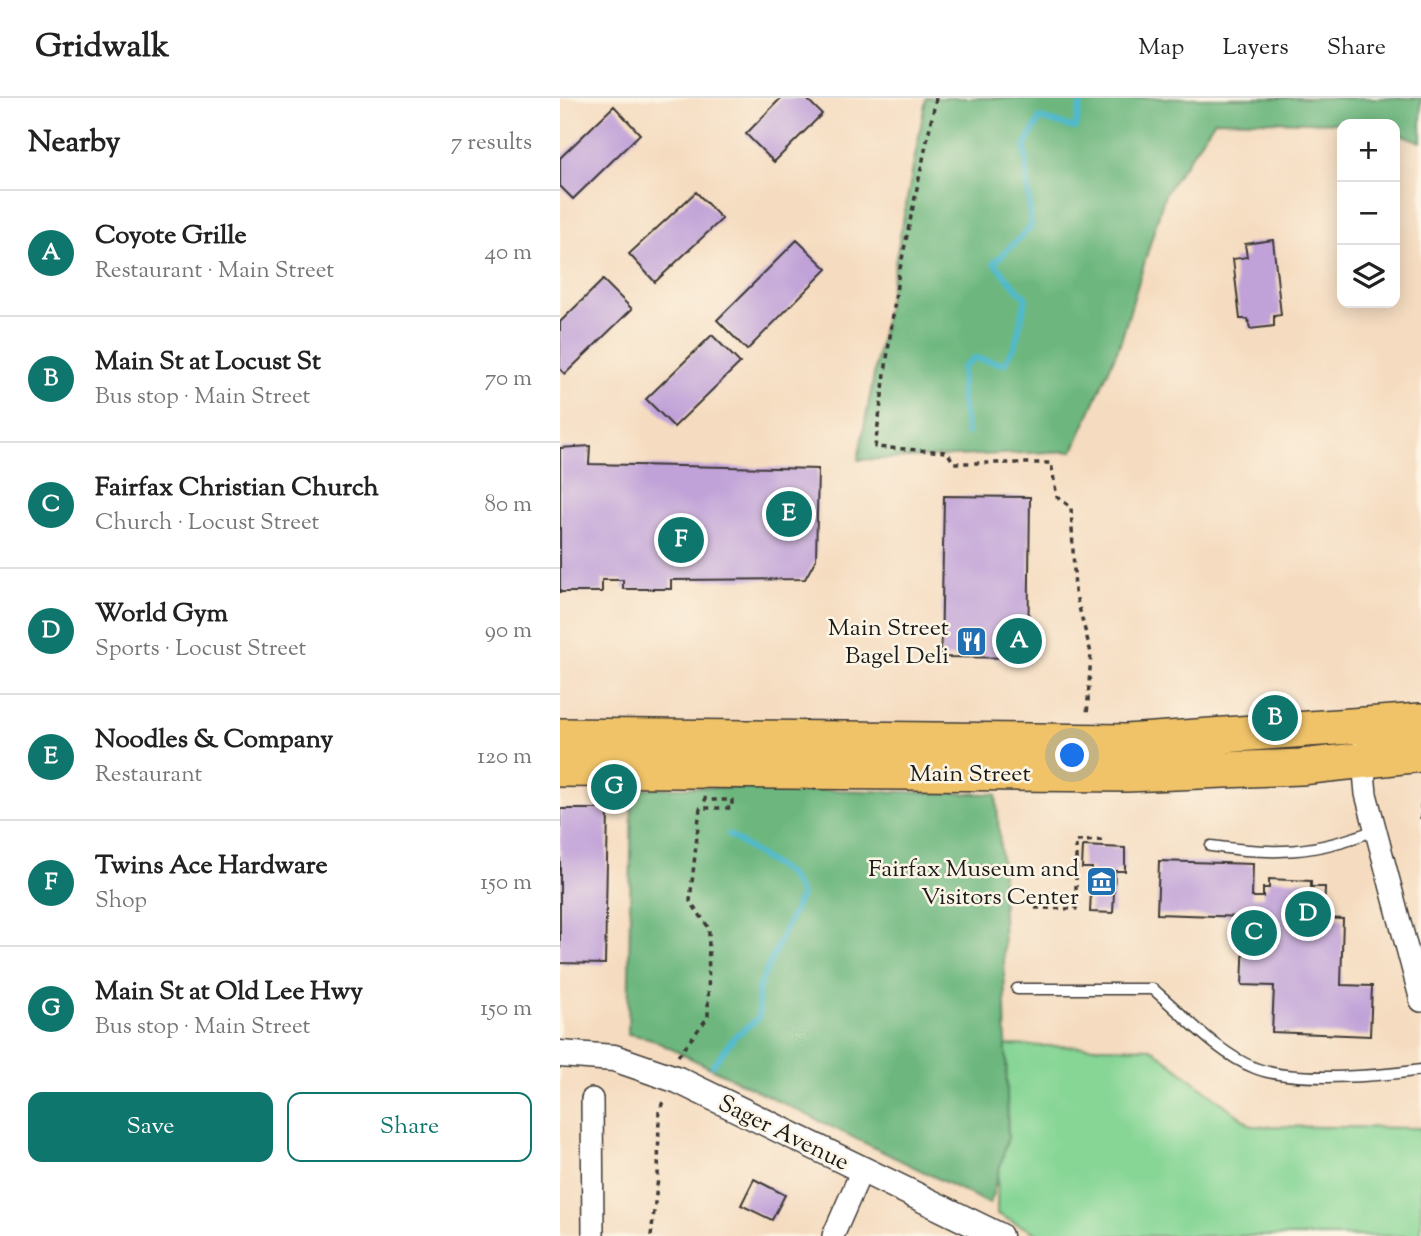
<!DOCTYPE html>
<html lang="en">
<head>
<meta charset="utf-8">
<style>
	body { margin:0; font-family:"Sorts Mill Goudy",serif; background:#f2f2f2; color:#222 }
	.controls { position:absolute; right:21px; top:21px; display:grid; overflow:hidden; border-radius:14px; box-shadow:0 4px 18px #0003 }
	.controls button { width:63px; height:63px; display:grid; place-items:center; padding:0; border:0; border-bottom:2px solid #e0e0e0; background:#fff; color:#222; font:35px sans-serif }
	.you { position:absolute; left:513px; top:658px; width:24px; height:24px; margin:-18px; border:5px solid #fff; border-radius:50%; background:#1a73e8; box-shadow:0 0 0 10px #1a73e833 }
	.badge { display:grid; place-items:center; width:46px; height:46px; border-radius:50%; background:#0f766e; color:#fff; font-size:23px; font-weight:700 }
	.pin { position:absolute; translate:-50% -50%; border:4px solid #fff; box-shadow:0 2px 7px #0006 }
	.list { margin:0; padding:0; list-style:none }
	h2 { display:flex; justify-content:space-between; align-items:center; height:91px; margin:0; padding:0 28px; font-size:30px }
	h2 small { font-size:23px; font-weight:400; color:#767676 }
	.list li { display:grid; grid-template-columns:46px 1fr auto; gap:21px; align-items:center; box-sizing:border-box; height:126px; padding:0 28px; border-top:2px solid #e0e0e0 }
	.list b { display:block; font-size:26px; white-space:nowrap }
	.list p { margin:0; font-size:23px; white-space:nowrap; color:#767676 }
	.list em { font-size:23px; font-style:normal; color:#767676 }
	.actions { display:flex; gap:14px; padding:21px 28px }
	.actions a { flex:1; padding:16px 0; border:2px solid #0f766e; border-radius:14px; text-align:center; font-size:24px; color:#0f766e }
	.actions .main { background:#0f766e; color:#fff }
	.icon { flex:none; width:38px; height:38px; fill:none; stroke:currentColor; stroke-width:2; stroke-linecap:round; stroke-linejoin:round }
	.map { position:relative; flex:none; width:861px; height:1138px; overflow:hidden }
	header { display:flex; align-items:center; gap:42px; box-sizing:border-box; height:98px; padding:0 35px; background:#fff; border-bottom:2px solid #e0e0e0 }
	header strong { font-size:33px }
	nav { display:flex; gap:38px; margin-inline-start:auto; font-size:24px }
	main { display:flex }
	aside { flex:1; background:#fff }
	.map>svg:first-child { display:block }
	.green { fill:#87d696; stroke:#527959; stroke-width:2 }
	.forest { fill:#6db77f; stroke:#446a4e; stroke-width:2 }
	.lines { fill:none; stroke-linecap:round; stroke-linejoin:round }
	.stream { stroke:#4fb9cc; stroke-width:6 }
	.building { fill:#c0a1d8 }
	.service-casing { stroke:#3d3935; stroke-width:13 }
	.minor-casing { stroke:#3d3935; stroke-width:24 }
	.tertiary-casing { stroke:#3d3935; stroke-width:29 }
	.primary-casing { stroke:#3d3935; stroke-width:38 }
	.path { stroke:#3d3935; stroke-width:3.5; stroke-dasharray:5 5; stroke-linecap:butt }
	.service { stroke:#fff; stroke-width:10 }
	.minor { stroke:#fff; stroke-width:21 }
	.tertiary { stroke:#fff; stroke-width:26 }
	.primary { stroke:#f0c369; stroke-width:35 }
	.labels { text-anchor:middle; stroke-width:5; stroke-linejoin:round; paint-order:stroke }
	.poi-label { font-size:24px; fill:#1c1c1c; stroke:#fcf5e5; text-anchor:end }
	.street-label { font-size:24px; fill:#1c1c1c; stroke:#fcf5e5 }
</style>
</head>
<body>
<header>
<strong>Gridwalk</strong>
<nav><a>Map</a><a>Layers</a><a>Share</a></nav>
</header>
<main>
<aside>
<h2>Nearby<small>7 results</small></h2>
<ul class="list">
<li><span class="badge">A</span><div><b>Coyote Grille</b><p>Restaurant · Main Street</p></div><em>40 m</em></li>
<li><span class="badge">B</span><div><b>Main St at Locust St</b><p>Bus stop · Main Street</p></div><em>70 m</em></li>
<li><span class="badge">C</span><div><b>Fairfax Christian Church</b><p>Church · Locust Street</p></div><em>80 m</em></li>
<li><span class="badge">D</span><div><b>World Gym</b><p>Sports · Locust Street</p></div><em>90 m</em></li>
<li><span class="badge">E</span><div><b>Noodles &amp; Company</b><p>Restaurant</p></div><em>120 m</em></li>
<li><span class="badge">F</span><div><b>Twins Ace Hardware</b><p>Shop</p></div><em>150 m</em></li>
<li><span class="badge">G</span><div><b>Main St at Old Lee Hwy</b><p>Bus stop · Main Street</p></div><em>150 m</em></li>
</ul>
<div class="actions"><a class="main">Save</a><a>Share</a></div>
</aside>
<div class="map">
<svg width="861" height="1138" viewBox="0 0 861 1138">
	<rect width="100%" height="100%" fill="#fcf5e5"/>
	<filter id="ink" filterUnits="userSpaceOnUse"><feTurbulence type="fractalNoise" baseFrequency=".0143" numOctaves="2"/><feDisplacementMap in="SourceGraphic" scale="14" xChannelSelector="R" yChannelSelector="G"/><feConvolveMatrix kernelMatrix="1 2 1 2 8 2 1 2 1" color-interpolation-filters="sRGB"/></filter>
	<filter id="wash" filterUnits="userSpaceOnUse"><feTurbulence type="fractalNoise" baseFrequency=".00686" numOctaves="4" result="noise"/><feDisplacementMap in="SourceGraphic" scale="28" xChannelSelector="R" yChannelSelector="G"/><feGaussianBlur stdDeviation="1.57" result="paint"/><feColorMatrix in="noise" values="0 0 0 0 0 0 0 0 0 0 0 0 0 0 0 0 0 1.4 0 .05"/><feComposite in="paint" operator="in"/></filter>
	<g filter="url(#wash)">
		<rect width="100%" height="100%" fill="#f5dcc0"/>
		<path class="green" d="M440,947l151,3 101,78 169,2v108h-379l-45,-22z"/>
		<path class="forest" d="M366,0h495v44l-26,-10v-8l-180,-4 -50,74 -45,150 -47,107 -215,9z
			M144,689l292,7 6,76 6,267 -18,67 -341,-166 -21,-4 4,-245z"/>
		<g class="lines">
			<path class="stream" d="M407,335l-6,-39 1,-26 12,-10 30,6 11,-18 11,-48 -32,-35 37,-36 -6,-81 15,-28 35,10 7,-30
				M153,967l22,-29 24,-18 -1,-29 43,-94 -12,-20 -60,-40"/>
		</g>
		<g id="blocks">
			<path class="building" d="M221,0h25l16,16 -48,48 -28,-28z
				M54,8l26,28 -67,65 -13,-13v-28z
				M136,94l26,27 -67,63 -26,-28z
				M237,142l30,29 -80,81 -30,-30z
				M713,142l8,75 -7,1v10l-24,3 -2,-10h-8l-7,-60 14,-2 -2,-13z
				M43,182l29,29 -67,65 -5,-5v-47z
				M152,237l28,28 -66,64 -28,-28z
				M30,348l-1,18 229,5 -2,90 -11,20 -134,1v9h-48v-9h-21v12h-42v-144z
				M384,398l86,1 -2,161 -87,-1z
				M0,711h48l-3,155 -45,-1z
				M523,748l42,2v23h-10l-2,42 -23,-1 2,-44h-10z
				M599,763l94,3 -1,33h11v-9h6v-9l42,2v6h14l-1,31 19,1 -2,66 31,1 -2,50 -98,-4 2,-46 -32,-1 3,-68 -88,-3z
				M194,1081l31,16 -13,25 -31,-15z"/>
		</g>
	</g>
	<g filter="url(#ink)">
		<use href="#blocks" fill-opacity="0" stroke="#3d3935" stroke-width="2"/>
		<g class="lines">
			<defs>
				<path id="service" d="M651,748c64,9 103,8 164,-16
					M457,891h136c31,26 64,64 102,79 37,15 126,8 166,2"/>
				<path id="minor" d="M802,652l4,44 55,207
					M32,1001l1,137
					M273,1138l29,-66"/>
				<path id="tertiary" d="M0,956l54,4 64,22 321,156"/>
				<path id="primary" d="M0,638l566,6 295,-21
					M0,671l566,5 175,-7 120,-13"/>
			</defs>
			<use href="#service" class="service-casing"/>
			<use href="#minor" class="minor-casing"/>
			<use href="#tertiary" class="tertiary-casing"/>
			<use href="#primary" class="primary-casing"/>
			<path class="path" d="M376,0l-38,180 -23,169 72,5 7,11h97l6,34 14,10 4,85 16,61 -4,63
				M861,706v18
				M475,810l41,1v-68l31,-1
				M118,958l30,-39 1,-89 -19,-27 10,-93h32v-8h-27v-5
				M91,1138l7,-58 1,-66 5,-13"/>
			<use href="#service" class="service"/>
			<use href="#minor" class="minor"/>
			<use href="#tertiary" class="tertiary"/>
			<use href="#primary" class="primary"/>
		</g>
	</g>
	<defs>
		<symbol id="restaurant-square" viewBox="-11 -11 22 22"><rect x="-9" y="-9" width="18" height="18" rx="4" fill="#1f6fb2" stroke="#fcf5e5"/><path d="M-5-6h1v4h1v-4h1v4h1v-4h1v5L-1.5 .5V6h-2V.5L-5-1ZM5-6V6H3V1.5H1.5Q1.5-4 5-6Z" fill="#fff"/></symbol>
		<symbol id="museum-square" viewBox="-11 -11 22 22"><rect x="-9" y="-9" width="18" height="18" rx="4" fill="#1f6fb2" stroke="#fcf5e5"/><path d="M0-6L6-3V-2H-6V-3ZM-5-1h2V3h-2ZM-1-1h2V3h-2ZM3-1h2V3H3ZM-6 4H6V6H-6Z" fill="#fff"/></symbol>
	</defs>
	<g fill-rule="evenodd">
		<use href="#restaurant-square" x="394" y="526" width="35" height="35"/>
		<use href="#museum-square" x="524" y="766" width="35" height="35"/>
	</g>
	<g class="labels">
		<g class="poi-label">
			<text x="389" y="537">Main Street<tspan x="389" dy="28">Bagel Deli</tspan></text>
			<text x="519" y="778">Fairfax Museum and<tspan x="519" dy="28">Visitors Center</tspan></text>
		</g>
		<g class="street-label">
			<text x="410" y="683">Main Street</text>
			<text transform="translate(224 1034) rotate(26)" y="8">Sager Avenue</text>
		</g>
	</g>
</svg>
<div class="controls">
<button>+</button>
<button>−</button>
<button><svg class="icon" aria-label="layers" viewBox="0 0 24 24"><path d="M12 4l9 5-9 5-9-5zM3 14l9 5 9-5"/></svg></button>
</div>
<div class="you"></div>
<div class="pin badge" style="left:459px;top:543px">A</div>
<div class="pin badge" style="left:715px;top:620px">B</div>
<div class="pin badge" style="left:694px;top:835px">C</div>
<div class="pin badge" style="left:748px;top:816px">D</div>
<div class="pin badge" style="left:229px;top:416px">E</div>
<div class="pin badge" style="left:121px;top:442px">F</div>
<div class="pin badge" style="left:54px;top:689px">G</div>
</div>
</main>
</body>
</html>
